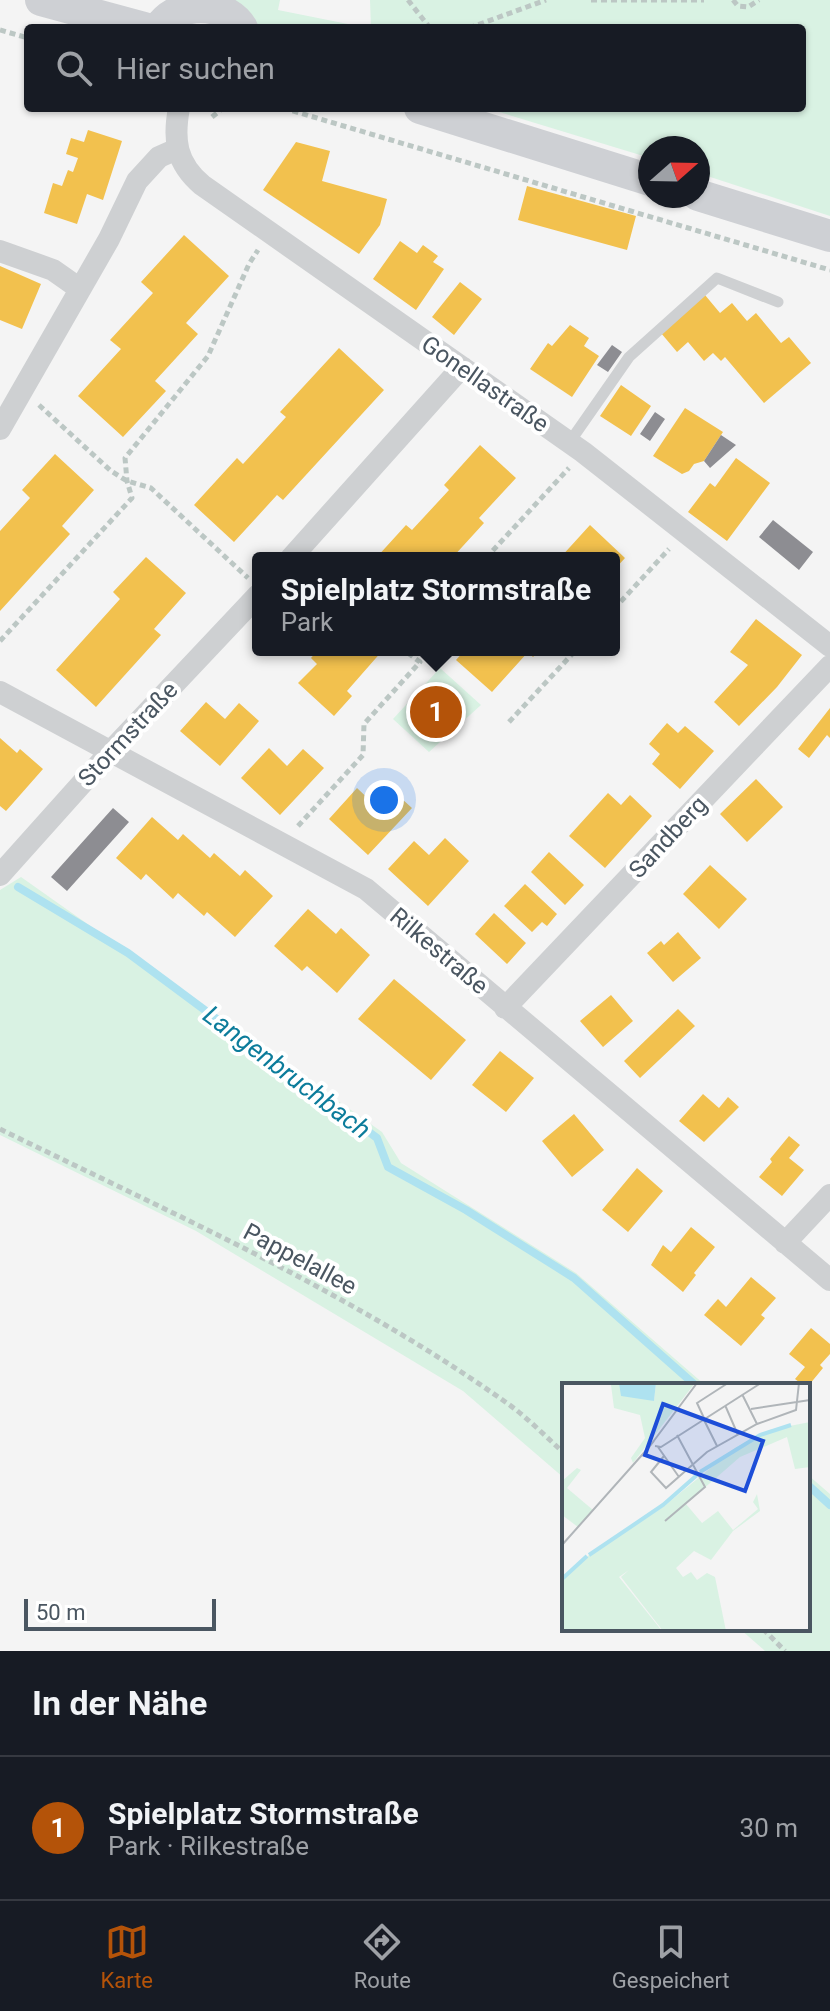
<!DOCTYPE html>
<html lang="de">
<head>
<meta charset="utf-8">
<style>
	body { margin:0; font-family:Roboto,sans-serif; background:#20242c; color:#f1f3f6 }
	.compass { position:absolute; left:638px; top:136px; width:72px; height:72px; border-radius:50%; background:#171b24; box-shadow:0 2px 6px #0004; rotate:70deg }
	.scale { position:absolute; left:24px; bottom:20px; width:192px; box-sizing:border-box; padding-left:8px; border:4px solid #4a5661; border-top:0; font-size:22px; line-height:28px; white-space:nowrap; color:#4a5661; -webkit-text-stroke:6px #fff; paint-order:stroke }
	.you { position:absolute; left:384px; top:800px; width:28px; height:28px; margin:-20px; border:6px solid #fff; border-radius:50%; background:#1a73e8; box-shadow:0 0 0 12px #1a73e833 }
	.badge { display:grid; place-items:center; width:52px; height:52px; border-radius:50%; background:#b45309; color:#fff; font-size:26px; font-weight:700 }
	.pin { position:absolute; translate:-50% -50%; border:4px solid #fff; box-shadow:0 2px 8px #0006 }
	.popup { position:absolute; left:252px; top:552px; width:368px; height:104px; box-sizing:border-box; display:grid; place-content:center; border-radius:8px; background:#171b24; filter:drop-shadow(0 2px 6px #0005); font-size:26px; white-space:nowrap; color:#9ea1a6 }
	.popup b { font-size:30px; color:#f1f3f6 }
	.popup::after { content:''; position:absolute; left:50%; top:100%; margin-left:-16px; border:16px solid transparent; border-top-color:#171b24 }
	.list { margin:0; padding:0; list-style:none }
	h2 { display:flex; justify-content:space-between; align-items:center; height:104px; margin:0; padding:0 32px; font-size:34px }
	h2 small { font-size:26px; font-weight:400; color:#9ea1a6 }
	.list li { display:grid; grid-template-columns:52px 1fr auto; gap:24px; align-items:center; box-sizing:border-box; height:144px; padding:0 32px; border-top:2px solid #363941 }
	.list b { display:block; font-size:30px; white-space:nowrap }
	.list p { margin:0; font-size:26px; white-space:nowrap; color:#9ea1a6 }
	.list em { font-size:26px; font-style:normal; color:#9ea1a6 }
	.icon { flex:none; width:44px; height:44px; fill:none; stroke:currentColor; stroke-width:2; stroke-linecap:round; stroke-linejoin:round }
	.map { position:relative; flex:none; width:830px; height:1651px; overflow:hidden }
	.search { position:absolute; background:#171b24; box-shadow:0 2px 6px #0004; left:24px; right:24px; top:24px; height:88px; display:flex; align-items:center; gap:20px; box-sizing:border-box; padding:0 28px; border-radius:8px; color:#9ea1a6; font-size:30px }
	.sheet { height:248px; background:#171b24 }
	nav { display:flex; justify-content:space-around; align-items:center; box-sizing:border-box; height:112px; border-top:2px solid #363941; background:#171b24; font-size:22px; color:#9ea1a6 }
	nav a { display:grid; justify-items:center; gap:4px }
	nav .on { color:#b45309 }
	.map>svg:first-child { display:block }
	.green { fill:#d9f2e3 }
	.homes { fill:#f2c14e }
	.industry { fill:#8d8d92 }
	.lines { fill:none; stroke-linecap:round; stroke-linejoin:round }
	.stream { stroke:#aee2f0; stroke-width:8 }
	.path { stroke:#bcc7c4; stroke-width:5; stroke-dasharray:6 4; stroke-linecap:butt }
	.lane { stroke:#ced0d2; stroke-width:11 }
	.street { stroke:#ced0d2; stroke-width:22 }
	.secondary { stroke:#ced0d4; stroke-width:32 }
	.labels { text-anchor:middle; stroke-width:8; stroke-linejoin:round; paint-order:stroke }
	.street-label { font-size:24px; fill:#4a5661; stroke:#fff }
	.water-label { font-size:26px; font-style:italic; fill:#0c7c9b; stroke:#fff }
	.inset-river { fill:none; stroke:#aee2f0; stroke-width:4 }
	.inset-road { fill:none; stroke:#b0b5b9; stroke-width:2 }
	.view { fill:#1d4ed8; fill-opacity:0.15; stroke:#1d4ed8; stroke-width:4 }
	.inset-edge { fill:none; stroke:#4a5661; stroke-width:4 }
</style>
</head>
<body>
<div class="map">
<svg width="830" height="1651" viewBox="0 0 830 1651">
	<rect width="100%" height="100%" fill="#f4f4f4"/>
	<path class="green" d="M232,0h48l-2,10 90,18h-116z
		M370,0h460v216l-132,-43v-25h-48v10l-164,-50h316v-80h-431z
		M440,668l41,37 -52,47 -36,-33z
		M21,877l361,255 19,31 175,110 129,112h-141v93l-101,-87 -267,-160 -196,-96v-245z
		M808,1475l22,19v157h-65l-25,-22h68z"/>
	<path class="homes" d="M88,130l34,11 -19,59 -16,-6 -10,30 -33,-11 9,-30 9,3 6,-16 5,2 5,-14 -12,-4 5,-16 13,4z
		M296,142l34,9 -8,30 65,18 -7,26 -21,29 -96,-64z
		M527,186l109,30 -9,34 -109,-30z
		M184,235l45,41 -43,47 12,11 -43,47 11,10 -43,46 -45,-41 43,-47 -11,-9 43,-47 -12,-11z
		M400,241l17,12 6,-8 15,11 -5,6 11,7 -28,41 -43,-31z
		M0,266l41,18 -19,45 -22,-9z
		M460,282l22,17 -28,36 -22,-18z
		M705,295l15,18 12,-10 15,18 9,-8 25,30 8,-6 22,26 -47,40 -39,-46 -4,4 -8,-8 -9,8 -16,-19 -11,10 -16,-19z
		M570,325l19,13 -5,8 15,10 -27,41 -42,-28 18,-26 4,3z
		M339,348l45,42 -101,110 -6,-5 -43,47 -40,-37 43,-47 6,6 43,-47 -6,-5z
		M621,385l30,21 -20,30 -31,-20z
		M685,408l38,24 -19,29 -10,3 -5,7 -7,3 -29,-18z
		M480,445l36,33 -37,40 5,5 -32,35h-76l30,-33 6,5 37,-40 -5,-5z
		M55,454l39,36 -32,36 8,8 -70,77v-80l30,-33 -8,-8z
		M736,458l34,25 -43,58 -39,-29 22,-29 5,4z
		M590,525l35,33 -11,12v-12h-54z
		M146,557l40,36 -32,36 7,6 -65,72 -40,-37 64,-71 -7,-7z
		M756,619l46,36 -25,32 -38,39 -25,-24 34,-37 -18,-13z
		M318,650h65l-36,41 5,5 -18,20 -36,-33 19,-19 -6,-6z
		M465,650h75l-7,7 -5,-5 -36,40 -36,-32z
		M206,702l19,17 14,-16 20,18 -39,45 -40,-35z
		M830,708v30l-3,-3 -18,23 -11,-9z
		M667,723l11,10 7,-7 29,25 -34,38 -28,-25 8,-10 -11,-10z
		M0,738l17,15 3,-4 23,20 -37,42 -6,-5z
		M269,748l18,18 16,-17 21,19 -44,47 -39,-37z
		M756,779l27,28 -36,35 -27,-28z
		M357,788l19,18 15,-17 21,19 -44,47 -39,-36z
		M608,793l13,12 9,-10 22,21 -47,52 -36,-32z
		M152,817l26,23 5,-6 27,24 4,-5 26,23 5,-6 28,26 -38,41 -28,-25 -3,4 -26,-23 -5,6 -27,-25 -5,6 -25,-22z
		M445,838l24,23 -41,45 -40,-37 26,-28 15,14z
		M549,852l35,33 -19,20 -34,-33z
		M710,865l37,34 -28,30 -36,-35z
		M525,884l32,30 -10,12 -5,-4 -10,10 -28,-26z
		M308,909l28,25 5,-6 29,27 -33,38 -30,-27 -5,5 -28,-25z
		M494,913l32,30 -19,21 -32,-30z
		M678,932l23,26 -28,24 -26,-29 14,-12 3,4z
		M394,979l72,61 -35,40 -73,-61z
		M611,995l22,26 -30,26 -23,-26z
		M678,1009l17,17 -55,52 -16,-17z
		M500,1051l34,27 -28,34 -34,-27z
		M703,1094l16,14 9,-11 11,10 -35,35 -25,-21z
		M574,1114l30,36 -32,27 -30,-36z
		M789,1136l11,9 -11,13 15,12 -22,26 -23,-19 13,-15 -2,-3z
		M637,1168l26,23 -35,41 -26,-22z
		M691,1227l24,20 -21,26 2,2 -13,17 -32,-27 12,-20 8,7z
		M751,1277l25,21 -15,17 4,3 -24,28 -37,-31 14,-16 8,8z
		M811,1328l19,16v10l-10,11 3,3 -14,17h-6l-8,-6 10,-12 -16,-13z"/>
	<path class="industry" d="M612,345l10,7 -14,20 -11,-7z
		M655,412l10,7 -15,22 -10,-7z
		M721,435l15,10 -26,23 -6,-7z
		M773,520l40,32 -14,18 -40,-33z
		M113,808l16,14 -62,69 -16,-14z"/>
	<g class="lines">
		<path class="stream" d="M18,887l110,66 249,185 11,29 78,43 108,68 121,107
			M808,1485l22,20"/>
		<path class="path" d="M408,0l22,28
			M591,0h113
			M733,0l5,6 10,1 11,-7
			M469,28l77,-28
			M0,30l28,8
			M283,108l547,162
			M212,117l11,-9
			M39,405l72,66 16,10 24,7 97,90
			M486,558l83,-90
			M614,609l55,-60
			M0,641l132,-143 -5,-17 -2,-23 83,-102 41,-92 9,-14
			M509,722l67,-72
			M298,826l65,-71 1,-31 56,-62 -16,-12
			M0,1129c171,84 348,162 504,272 22,15 41,35 60,52
			M763,1629l22,22"/>
		<path class="lane" d="M569,443l60,-86 88,-79 61,24"/>
		<path class="street" d="M179,108c-6,32 -3,55 23,77l381,267 247,194
			M0,251l53,19 27,19
			M0,429l109,-190 28,-58 22,-24 18,-8
			M291,558l171,-191
			M0,692l366,197 464,391
			M0,875l111,-124 147,-156
			M505,1008l325,-342
			M785,1243l45,-48"/>
		<path class="secondary" d="M41,0l103,28
			M159,28c18,-28 66,-28 83,0
			M420,108l230,72
			M698,195l132,41"/>
	</g>
	<g class="labels">
		<g class="street-label">
			<text transform="translate(485 384) rotate(35)" y="8">Gonellastraße</text>
			<text transform="translate(128 734) rotate(-47)" y="8">Stormstraße</text>
			<text transform="translate(668 837) rotate(-47)" y="8">Sandberg</text>
			<text transform="translate(439 951) rotate(40)" y="8">Rilkestraße</text>
			<text transform="translate(300 1259) rotate(28)" y="8">Pappelallee</text>
		</g>
		<g class="water-label">
			<text transform="translate(287 1072) rotate(37)" y="9">Langenbruchbach</text>
		</g>
	</g>
	<g transform="translate(562 1383)">
		<rect width="248" height="248" fill="#f4f4f4"/>
		<path d="M19,0h38l35,18 2,-18h39l-62,80 -2,-5 14,-20 -5,-23 -26,-7 -3,-23zM248,39v45l-15,2 -8,-32 -47,20 -54,47 16,19 16,-12 15,19 25,-21 -5,-7 4,-8 3,17 -27,20 -22,29 -17,-9 -18,17 7,9 8,-5 6,8 10,-7 8,4 11,54h-63l-42,-54 8,-7 -10,7 43,54h-100v-51l27,-25 74,-48 72,-59 34,-18zM15,85l4,2 -14,18 26,22 -15,17 -16,-12v-34z" fill="#d9f2e3"/>
		<path d="M57,0h37l-2,18 -33,-5z" fill="#aee2f0"/>
		<path class="inset-river" d="M138,89l60,-37 31,-10M27,172l74,-50 34,-30M0,196l25,-23"/>
		<path class="inset-road" d="M180,11l15,30M163,22l13,30M189,26l59,-9M141,35l14,28M142,35l-7,-15 31,-20M92,58l-4,5 47,-63M93,63l6,1 100,-64M96,64l21,30M102,73l-13,16 15,16 41,-36 50,-28 39,-14 3,-27M103,138l40,-34 -28,-52M0,162l88,-99"/>
		<path class="view" d="M101,21l100,37 -18,50 -100,-36z"/>
		<rect width="248" height="248" class="inset-edge"/>
	</g>
</svg>
<svg class="compass" viewBox="-18 -18 36 36"><path d="M0-13l5 13h-10z" fill="#e53935"/><path d="M0 13l5-13h-10z" fill="#9ea1a6"/></svg>
<div class="scale">50 m</div>
<div class="you"></div>
<div class="pin badge" style="left:436px;top:712px">1</div>
<div class="popup"><b>Spielplatz Stormstraße</b>Park</div>
<div class="search"><svg class="icon" aria-label="search" viewBox="0 0 24 24"><circle cx="10" cy="10" r="6"/><path d="M15 15l6 6"/></svg>Hier suchen</div>
</div>
<section class="sheet">
<h2>In der Nähe<small></small></h2>
<ul class="list">
<li><span class="badge">1</span><div><b>Spielplatz Stormstraße</b><p>Park · Rilkestraße</p></div><em>30 m</em></li>
</ul>
</section>
<nav>
<a class="on"><svg class="icon" aria-label="map" viewBox="0 0 24 24"><path d="M3 6l6-2 6 2 6-2v14l-6 2-6-2-6 2zM9 4v14M15 6v14"/></svg>Karte</a>
<a><svg class="icon" aria-label="directions" viewBox="0 0 24 24"><path d="M12 3l9 9-9 9-9-9zM9 14v-3h6M13 9l2 2-2 2"/></svg>Route</a>
<a><svg class="icon" aria-label="saved" viewBox="0 0 24 24"><path d="M7 4h10v16l-5-4-5 4z"/></svg>Gespeichert</a>
</nav>
</body>
</html>
